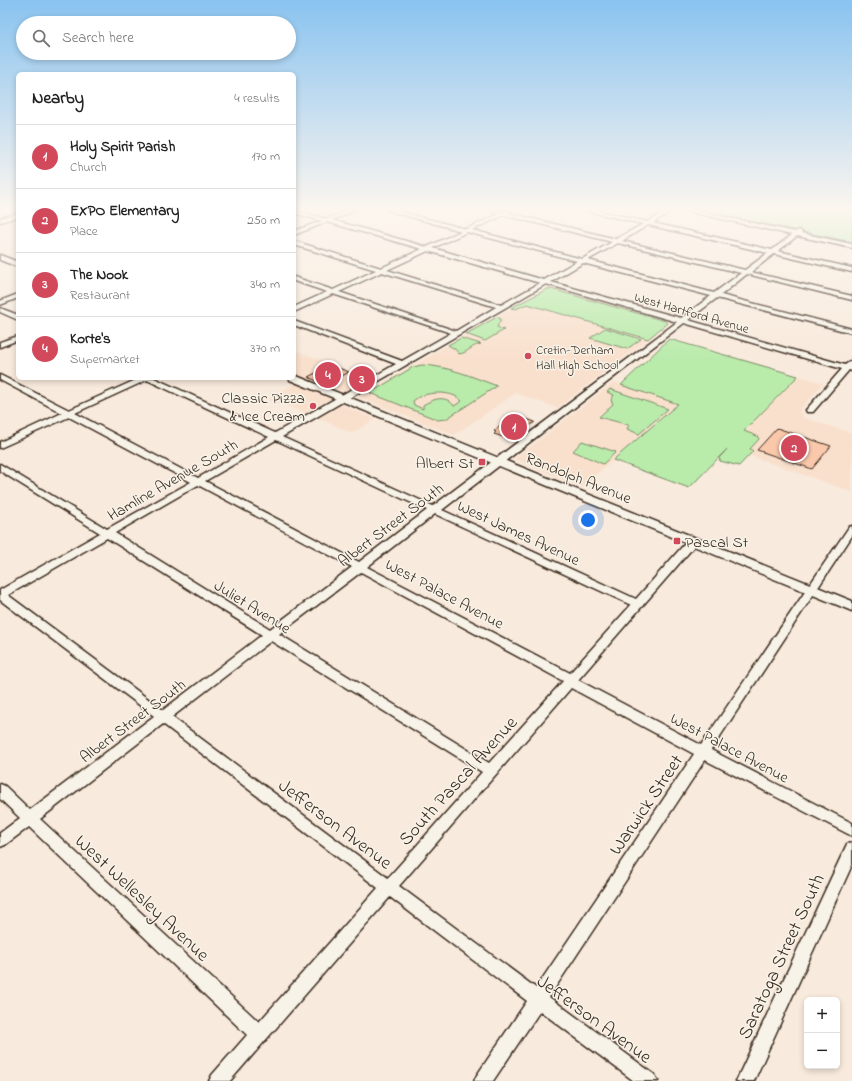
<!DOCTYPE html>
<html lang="en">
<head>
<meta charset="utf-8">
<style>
	body { margin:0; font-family:"Indie Flower",sans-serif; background:#f2f2f2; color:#222 }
	.controls { position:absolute; right:12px; bottom:12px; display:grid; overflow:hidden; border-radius:6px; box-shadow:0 2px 6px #0003 }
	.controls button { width:36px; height:36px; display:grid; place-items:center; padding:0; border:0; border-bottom:1px solid #e0e0e0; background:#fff; color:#222; font:20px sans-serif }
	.you { position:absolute; left:588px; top:520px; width:14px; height:14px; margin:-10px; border:3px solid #fff; border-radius:50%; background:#1a73e8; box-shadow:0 0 0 6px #1a73e833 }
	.badge { display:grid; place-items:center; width:26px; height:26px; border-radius:50%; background:#d1495b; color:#fff; font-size:13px; font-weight:700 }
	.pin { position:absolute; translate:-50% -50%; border:2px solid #fff; box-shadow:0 1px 4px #0006 }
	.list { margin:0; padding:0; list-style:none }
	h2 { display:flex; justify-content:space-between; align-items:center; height:52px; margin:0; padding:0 16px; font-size:17px }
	h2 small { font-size:13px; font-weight:400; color:#767676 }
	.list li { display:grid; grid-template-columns:26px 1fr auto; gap:12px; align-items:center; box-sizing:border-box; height:64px; padding:0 16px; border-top:1px solid #e0e0e0 }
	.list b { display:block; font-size:15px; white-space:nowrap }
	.list p { margin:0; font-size:13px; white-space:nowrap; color:#767676 }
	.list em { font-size:13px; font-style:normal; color:#767676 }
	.icon { flex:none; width:22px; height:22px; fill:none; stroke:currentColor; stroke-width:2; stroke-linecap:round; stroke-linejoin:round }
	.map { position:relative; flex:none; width:852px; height:1081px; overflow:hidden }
	.search { position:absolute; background:#fff; box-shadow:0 2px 6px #0003; left:16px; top:16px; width:280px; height:44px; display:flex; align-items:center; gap:10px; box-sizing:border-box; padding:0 14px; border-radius:22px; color:#767676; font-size:15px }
	.panel { position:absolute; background:#fff; box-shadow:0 2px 6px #0003; left:16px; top:72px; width:280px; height:308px; border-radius:6px }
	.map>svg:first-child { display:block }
	.built { fill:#f9e0cd }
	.green { fill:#b9ebab; stroke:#7a8a64; fill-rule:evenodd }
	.building { fill:#fac8aa; stroke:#3b2a1e }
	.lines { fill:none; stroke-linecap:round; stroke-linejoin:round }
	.minor-casing { stroke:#3b2a1e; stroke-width:3 }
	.major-casing { stroke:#3b2a1e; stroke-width:3 }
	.minor { fill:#f7f3e8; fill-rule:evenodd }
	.major { fill:#f7f3e8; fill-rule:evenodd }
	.poi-dot { fill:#d1495b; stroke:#f7f3e8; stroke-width:1.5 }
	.labels { text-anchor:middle; stroke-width:3; stroke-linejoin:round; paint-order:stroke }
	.far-street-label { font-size:13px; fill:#3b2a1e; stroke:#f7f3e8 }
	.far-poi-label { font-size:13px; fill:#3b2a1e; stroke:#f7f3e8; text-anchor:start }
	.poi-label { font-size:16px; fill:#3b2a1e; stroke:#f7f3e8; text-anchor:end }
	.street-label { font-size:16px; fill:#3b2a1e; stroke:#f7f3e8 }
	.near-street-label { font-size:19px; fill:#3b2a1e; stroke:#f7f3e8 }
</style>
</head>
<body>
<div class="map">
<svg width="852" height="1081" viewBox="0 0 852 1081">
	<rect width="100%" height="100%" fill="#f8eadc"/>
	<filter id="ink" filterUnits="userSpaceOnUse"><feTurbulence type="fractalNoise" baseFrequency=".025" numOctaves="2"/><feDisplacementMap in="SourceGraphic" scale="8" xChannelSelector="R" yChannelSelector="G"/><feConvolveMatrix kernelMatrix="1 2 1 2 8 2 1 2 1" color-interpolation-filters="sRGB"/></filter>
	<g filter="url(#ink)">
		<path class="built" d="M549,287l122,35 -114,86 -41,-15 -62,42 -95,-38z
			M297,351l55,21 14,7 -22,13 -11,-4 -12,7 10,4 -26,14 -37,-14 34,-19 -8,-3v-25z
			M798,376l25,7 -24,28 5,7 48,15v59l-123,-44z
			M614,382l64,21 -96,84 -68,-28z
			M342,405l33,14 -23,14 -34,-15z"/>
		<path class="green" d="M700,210h152v32z
			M547,289h4l114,32 2,2 -19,16 -121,-35 -11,5 -5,-1z
			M497,317l4,2 -4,8 7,3 -19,11 -19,-7z
			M605,328l36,11 -14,10 -37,-11z
			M461,338l20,6c-9,1 -13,9 -22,10l-4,-5 -7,-4z
			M669,339l129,37 -54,55 13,5 2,3 -9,10 3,2 -14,15 -19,-5 -1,-3 8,-9 -38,39 -76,-28 65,-56 -57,-19z
			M422,365c26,1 51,12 75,21l-51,33 -8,1 -68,-27 43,-26zM442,393c8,1 14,2 20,8l-8,5c-8,-12 -21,-7 -31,-1v4l-9,-4 -1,-4c8,-7 18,-8 29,-8z
			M610,389l58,20 -29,25 -12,-5 2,-4 -30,-8 14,-13 -2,-4 3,-5 -7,-3z
			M582,441l34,11 -13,12 -30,-13z"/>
		<path class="building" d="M331,365l18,7 -23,13 -18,-8z
			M513,414l22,8 -10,7h-7l-12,9 -12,-4 2,-2 -2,-1 11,-9 -2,-1z
			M777,428l54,18 -19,23 -55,-19z"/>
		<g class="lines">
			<defs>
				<path id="minor" d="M294,210l33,9 23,-9h6l-24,10 95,27 34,-16 -75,-21h7l73,19 33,-15 -12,-4 16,2 4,-2 3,2 -1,1 107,26 27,-15 -56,-13v-1h8l52,12 21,-12h5l-20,13 119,27 20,-15 -110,-25h9l104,22 4,-2 3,2 -1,1 51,11v4l-55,-12 -19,15 74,17v4l-78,-18 -23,18 101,24v4l-105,-26 -26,21 131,34v4l-135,-35 -29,22 157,45 7,-5v11l-3,-1 -36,42h-6l-1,-2 36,-41 -158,-46 -242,187 194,89 53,-60h8l1,2 -1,2 -119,137 123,65 148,-218 3,-1v10l-141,214 141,73v13l-147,-76 -156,237 106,78 3,6h-24l-94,-70 -47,70h-19l3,-6 50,-74 -137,-104 -160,184h-21l3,-6 35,-40 -218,-208 -24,18 -5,2v-14l20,-15 -20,-19v-15l5,2 25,24 124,-94 -154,-116v-10l100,-57 -100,-62v-7l107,65 84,-47 -122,-65 -69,31v-6l62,-29 -62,-33v-5l69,35 71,-32h14l121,55 121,-69 -102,-39v-4l108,40 49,-28 -118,-39 -39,18v-5l33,-15 -33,-11v-4l39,13 43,-20 -82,-25v-4l87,27 41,-19 -95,-27 -33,13v-4l28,-10 -28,-8zM504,215l108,27 -30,17 -110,-29zM648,225l120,28 -23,17 -123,-29zM467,232l110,29 -33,19 -111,-32zM618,243l123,30 -27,20 -126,-33zM428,251l112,32 -39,22 -114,-35zM583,263l128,33 -30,22 -130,-36zM382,272l114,35 -40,24 -117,-39zM546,284l131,38 -244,184 -151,-69zM147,380l122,57 -71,41 -123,-65zM276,440l151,70 -68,52 -154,-81zM198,485l154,82 -82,62 -155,-96zM435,514l196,91 -61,68 -203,-106zM107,538l155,97 -99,75 -155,-115zM361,572l202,109 -74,82 -210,-129zM271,641l211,131 -94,106 -216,-161zM571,688l123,66 -158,234 -137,-102zM163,724l215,164 -119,134 -219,-203z
					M18,213v4l-18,5v-4z
					M18,294v4l-18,7v-4z
					M0,308l18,7v5l-18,-8z
					M18,336v4l-18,7v-5z
					M852,843v22l-98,216h-18l111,-237z"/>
				<path id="major" d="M0,255l18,7v5l-18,-7z
					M294,375l558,226v10l-562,-231 -1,-2h5z"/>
			</defs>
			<use href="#minor" class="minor-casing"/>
			<use href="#major" class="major-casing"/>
			<use href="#minor" class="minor"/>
			<use href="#major" class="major"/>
		</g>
	</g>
	<linearGradient id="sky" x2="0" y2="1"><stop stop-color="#89c3f0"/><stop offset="0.58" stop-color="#fcf6ef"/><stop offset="1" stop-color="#fcf6ef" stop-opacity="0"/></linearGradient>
	<rect width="852" height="361" fill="url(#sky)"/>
	<g class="poi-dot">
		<circle cx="528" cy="356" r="4"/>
		<circle cx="313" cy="406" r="4"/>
		<rect x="478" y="458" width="8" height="8" rx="2"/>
		<rect x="673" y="537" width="8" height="8" rx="2"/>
	</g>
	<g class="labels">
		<g class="far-street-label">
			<text transform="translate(692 312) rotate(16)" y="5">West Hartford Avenue</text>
		</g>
		<g class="far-poi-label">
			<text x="536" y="354">Cretin-Derham<tspan x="536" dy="15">Hall High School</tspan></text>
		</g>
		<g class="poi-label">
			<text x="305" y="403">Classic Pizza<tspan x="305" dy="18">&amp; Ice Cream</tspan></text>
			<text x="474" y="468">Albert St</text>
			<text x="685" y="547" text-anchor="start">Pascal St</text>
		</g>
		<g class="street-label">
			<text transform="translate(579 477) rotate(22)" y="6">Randolph Avenue</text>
			<text transform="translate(172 479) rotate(-30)" y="6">Hamline Avenue South</text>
			<text transform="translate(390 524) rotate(-37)" y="6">Albert Street South</text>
			<text transform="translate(519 532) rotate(25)" y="6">West James Avenue</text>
			<text transform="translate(445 593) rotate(28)" y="6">West Palace Avenue</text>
			<text transform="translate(253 606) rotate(32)" y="6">Juliet Avenue</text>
			<text transform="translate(132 720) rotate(-37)" y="6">Albert Street South</text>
			<text transform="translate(730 747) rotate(28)" y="6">West Palace Avenue</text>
		</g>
		<g class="near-street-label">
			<text transform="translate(457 780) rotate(-48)" y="7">South Pascal Avenue</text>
			<text transform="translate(645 804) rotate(-56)" y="7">Warwick Street</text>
			<text transform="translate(336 823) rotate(37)" y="7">Jefferson Avenue</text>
			<text transform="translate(143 897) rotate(43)" y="7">West Wellesley Avenue</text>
			<text transform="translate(780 956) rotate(-65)" y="7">Saratoga Street South</text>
			<text transform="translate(595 1018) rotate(36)" y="7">Jefferson Avenue</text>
		</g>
	</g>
</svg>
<div class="controls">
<button>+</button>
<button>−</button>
</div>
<div class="you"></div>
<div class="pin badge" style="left:514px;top:427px">1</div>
<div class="pin badge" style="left:794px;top:448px">2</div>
<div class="pin badge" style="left:362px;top:379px">3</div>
<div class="pin badge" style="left:328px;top:375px">4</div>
<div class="search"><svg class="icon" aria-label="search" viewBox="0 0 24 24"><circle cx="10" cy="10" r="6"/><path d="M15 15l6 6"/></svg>Search here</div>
<section class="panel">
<h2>Nearby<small>4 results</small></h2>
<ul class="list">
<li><span class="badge">1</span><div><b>Holy Spirit Parish</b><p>Church</p></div><em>170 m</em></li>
<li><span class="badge">2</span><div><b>EXPO Elementary</b><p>Place</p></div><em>250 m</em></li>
<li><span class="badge">3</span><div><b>The Nook</b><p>Restaurant</p></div><em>340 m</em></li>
<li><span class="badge">4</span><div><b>Korte's</b><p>Supermarket</p></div><em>370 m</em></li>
</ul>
</section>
</div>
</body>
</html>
